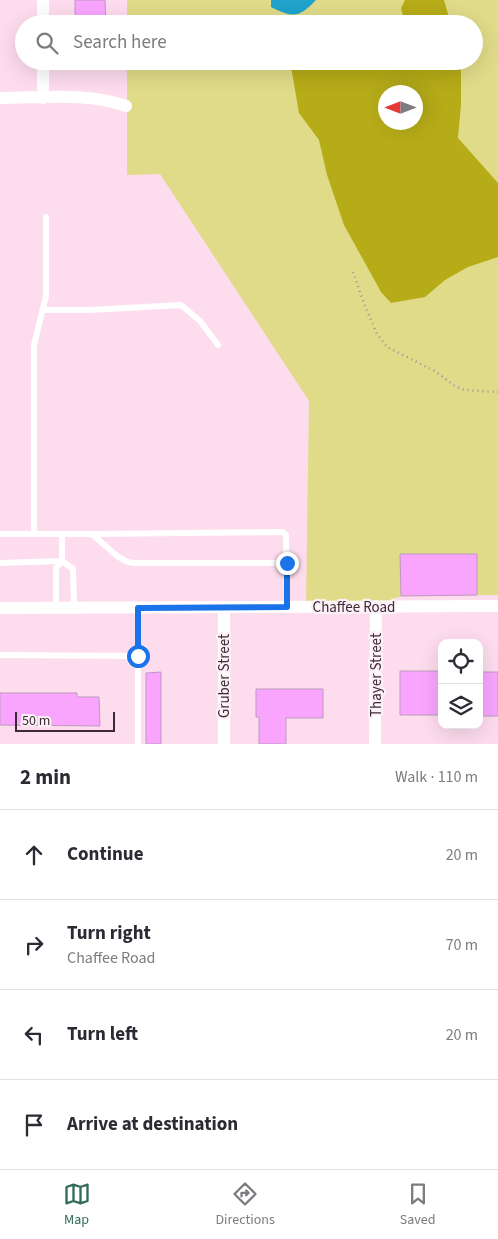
<!DOCTYPE html>
<html lang="en">
<head>
<meta charset="utf-8">
<style>
	body { margin:0; font-family:"Source Sans 3",sans-serif; background:#f2f2f3; color:#2b2b33 }
	.controls { position:absolute; right:15px; bottom:15px; display:grid; overflow:hidden; border-radius:10px; box-shadow:0 5px 20px #0002 }
	.controls button { width:45px; height:45px; display:grid; place-items:center; padding:0; border:0; border-bottom:1px solid #e1e1e2; background:#fff; color:#2b2b33; font:25px sans-serif }
	.compass { position:absolute; left:378px; top:85px; width:45px; height:45px; border-radius:50%; background:#fff; box-shadow:0 5px 20px #0002; rotate:270deg }
	.scale { position:absolute; left:15px; bottom:12px; width:100px; box-sizing:border-box; padding-left:5px; border:2px solid #3d2934; border-top:0; font-size:14px; line-height:18px; white-space:nowrap; color:#3d2934; -webkit-text-stroke:4px #fcf1f6; paint-order:stroke }
	.stop { position:absolute; width:15px; height:15px; margin:-11px; border:4px solid #1a73e8; border-radius:50%; background:#fff }
	.stop.end { background:#1a73e8; border-color:#fff; box-shadow:0 1px 5px #0008 }
	.list { margin:0; padding:0; list-style:none }
	h2 { display:flex; justify-content:space-between; align-items:center; height:65px; margin:0; padding:0 20px; font-size:21px }
	h2 small { font-size:16px; font-weight:400; color:#7c7c81 }
	.list li { display:grid; grid-template-columns:32px 1fr auto; gap:15px; align-items:center; box-sizing:border-box; height:90px; padding:0 20px; border-top:1px solid #e1e1e2 }
	.list b { display:block; font-size:19px; white-space:nowrap }
	.list p { margin:0; font-size:16px; white-space:nowrap; color:#7c7c81 }
	.list em { font-size:16px; font-style:normal; color:#7c7c81 }
	.icon { flex:none; width:28px; height:28px; fill:none; stroke:currentColor; stroke-width:2; stroke-linecap:round; stroke-linejoin:round }
	.map { position:relative; flex:none; width:498px; height:744px; overflow:hidden }
	.search { position:absolute; background:#fff; box-shadow:0 5px 20px #0002; left:15px; right:15px; top:15px; height:55px; display:flex; align-items:center; gap:12px; box-sizing:border-box; padding:0 18px; border-radius:28px; color:#7c7c81; font-size:19px }
	.sheet { height:425px; background:#fff }
	nav { display:flex; justify-content:space-around; align-items:center; box-sizing:border-box; height:70px; border-top:1px solid #e1e1e2; background:#fff; font-size:14px; color:#7c7c81 }
	nav a { display:grid; justify-items:center; gap:2px }
	nav .on { color:#326c55 }
	.map>svg:first-child { display:block }
	.green { fill:#e0db88; fill-rule:evenodd }
	.forest { fill:#b6ac18; fill-rule:evenodd }
	.water { fill:#20a3cc }
	.building { fill:#f9a5fe; stroke:#be98c0 }
	.lines { fill:none; stroke-linecap:round; stroke-linejoin:round }
	.path { stroke:#aa8e9d; stroke-width:2.5; stroke-dasharray:1 4; stroke-linecap:butt }
	.lane { stroke:#fff; stroke-width:6 }
	.street { stroke:#fff; stroke-width:12 }
	.route { stroke:#1a73e8; stroke-width:6 }
	.labels { text-anchor:middle; stroke-width:4.5; stroke-linejoin:round; paint-order:stroke }
	.street-label { font-size:15px; fill:#3d2934; stroke:#fcf1f6 }
</style>
</head>
<body>
<div class="map">
<svg width="498" height="744" viewBox="0 0 498 744">
	<rect width="100%" height="100%" fill="#fddced"/>
	<path class="green" d="M127,0h371v595l-97,1 -25,10 -70,1 3,-206 -149,-227 -33,1v-114h347v-37h-347zM386,92h30v30h-30z"/>
	<path class="forest" d="M405,0h39l7,24h-46l-4,-16z
		M290,61h171v43l-3,34 40,45v74l-30,10 -23,13 -20,17 -34,6 -10,-11 -37,-67 -17,-50 -8,-35 -20,-27zM386,92h30v30h-30z"/>
	<path class="water" d="M271,0h45c-17,18 -23,18 -45,7z"/>
	<path class="building" d="M75,0h30l1,23h-31z
		M74,61h28v6h-28z
		M400,554h77v41l-76,1z
		M400,671h42v44h-42z
		M161,672v72h-15v-71z
		M479,672h19v44h-19z
		M256,689h67v29h-37v26h-27v-27h-3z
		M0,693h77v4h22l1,29 -100,-1z"/>
	<g class="lines">
		<path class="path" d="M353,272l12,34 12,28 10,13 48,24 20,15 9,4 34,2"/>
		<path class="lane" d="M44,310h46l91,-5 19,16 18,24
			M0,534h91
			M34,534v-189l12,-49v-79
			M0,563l62,-2 11,8 1,39
			M287,563h-154c-17,-3 -28,-20 -42,-29l192,-2 3,3 1,72
			M56,607v-39l6,-7v-27
			M0,655l138,1
			M138,744v-136"/>
		<path class="street" d="M43,0v24
			M43,61v37
			M0,98c42,0 86,-6 126,8
			M0,608l498,-2
			M224,744v-137
			M375,744l1,-138"/>
	</g>
	<g class="lines">
		<path class="route" d="M138,656v-48l149,-1v-44"/>
	</g>
	<g class="labels">
		<g class="street-label">
			<text x="354" y="612">Chaffee Road</text>
			<text transform="translate(376 675) rotate(-90)" y="5">Thayer Street</text>
			<text transform="translate(224 676) rotate(-90)" y="5">Gruber Street</text>
		</g>
	</g>
</svg>
<div class="controls">
<button><svg class="icon" aria-label="locate" viewBox="0 0 24 24"><circle cx="12" cy="12" r="6"/><path d="M12 2v4M12 18v4M2 12h4M18 12h4"/></svg></button>
<button><svg class="icon" aria-label="layers" viewBox="0 0 24 24"><path d="M12 4l9 5-9 5-9-5zM3 14l9 5 9-5"/></svg></button>
</div>
<svg class="compass" viewBox="-18 -18 36 36"><path d="M0-13l5 13h-10z" fill="#e53935"/><path d="M0 13l5-13h-10z" fill="#7c7c81"/></svg>
<div class="scale">50 m</div>
<div class="stop" style="left:138px;top:656px"></div>
<div class="stop end" style="left:287px;top:563px"></div>
<div class="search"><svg class="icon" aria-label="search" viewBox="0 0 24 24"><circle cx="10" cy="10" r="6"/><path d="M15 15l6 6"/></svg>Search here</div>
</div>
<section class="sheet">
<h2>2 min<small>Walk · 110 m</small></h2>
<ul class="list">
<li><svg class="icon" aria-label="ahead" viewBox="0 0 24 24"><path d="M12 20V5M6 11l6-6 6 6"/></svg><div><b>Continue</b></div><em>20 m</em></li>
<li><svg class="icon" aria-label="right" viewBox="0 0 24 24"><path d="M7 20v-9h11M14 6l5 5-5 5"/></svg><div><b>Turn right</b><p>Chaffee Road</p></div><em>70 m</em></li>
<li><svg class="icon" aria-label="left" viewBox="0 0 24 24"><path d="M17 20v-9H6M10 6l-5 5 5 5"/></svg><div><b>Turn left</b></div><em>20 m</em></li>
<li><svg class="icon" aria-label="arrive" viewBox="0 0 24 24"><path d="M6 21V4h12l-3 4 3 4H6"/></svg><div><b>Arrive at destination</b></div></li>
</ul>
</section>
<nav>
<a class="on"><svg class="icon" aria-label="map" viewBox="0 0 24 24"><path d="M3 6l6-2 6 2 6-2v14l-6 2-6-2-6 2zM9 4v14M15 6v14"/></svg>Map</a>
<a><svg class="icon" aria-label="directions" viewBox="0 0 24 24"><path d="M12 3l9 9-9 9-9-9zM9 14v-3h6M13 9l2 2-2 2"/></svg>Directions</a>
<a><svg class="icon" aria-label="saved" viewBox="0 0 24 24"><path d="M7 4h10v16l-5-4-5 4z"/></svg>Saved</a>
</nav>
</body>
</html>
